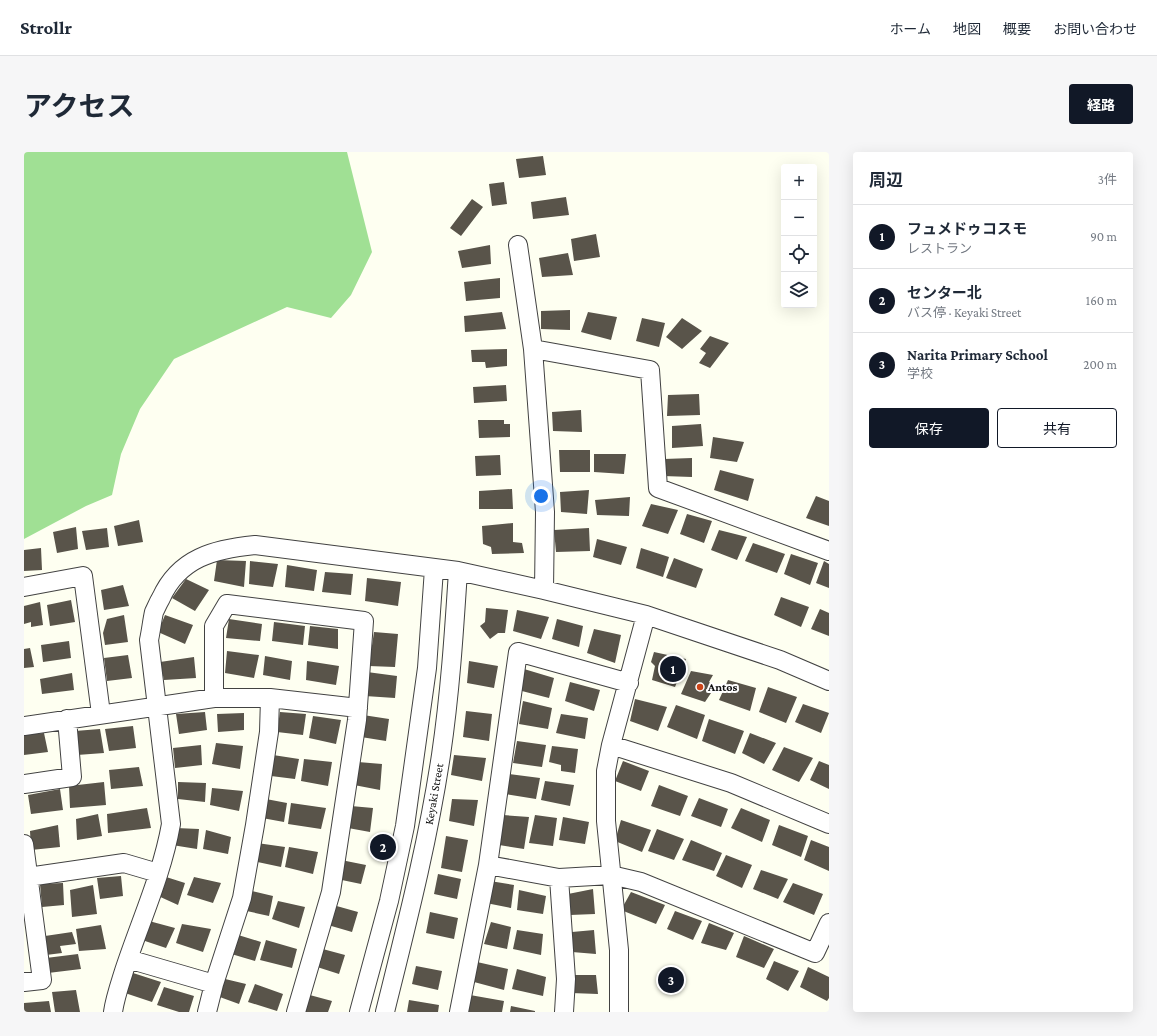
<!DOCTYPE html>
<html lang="ja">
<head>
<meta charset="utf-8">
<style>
	body { margin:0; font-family:"Crimson Pro","Noto Sans JP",serif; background:#f6f6f7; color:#1f2937 }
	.controls { position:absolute; right:12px; top:12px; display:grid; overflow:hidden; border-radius:4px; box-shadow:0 4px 16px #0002 }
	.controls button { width:36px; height:36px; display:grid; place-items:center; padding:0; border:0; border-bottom:1px solid #e0e1e3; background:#fff; color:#1f2937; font:20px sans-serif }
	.you { position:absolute; left:517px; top:344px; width:14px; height:14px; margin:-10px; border:3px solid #fff; border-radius:50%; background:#1a73e8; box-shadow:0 0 0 6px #1a73e833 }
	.badge { display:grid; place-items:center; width:26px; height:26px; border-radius:50%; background:#111827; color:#fff; font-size:13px; font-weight:700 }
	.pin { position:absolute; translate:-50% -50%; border:2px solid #fff; box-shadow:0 1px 4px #0006 }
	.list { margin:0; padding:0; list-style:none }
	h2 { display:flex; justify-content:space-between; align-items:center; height:52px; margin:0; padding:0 16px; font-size:17px }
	h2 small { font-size:13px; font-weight:400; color:#747a83 }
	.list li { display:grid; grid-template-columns:26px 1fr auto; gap:12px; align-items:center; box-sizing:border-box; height:64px; padding:0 16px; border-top:1px solid #e0e1e3 }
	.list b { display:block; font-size:15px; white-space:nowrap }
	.list p { margin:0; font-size:13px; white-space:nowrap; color:#747a83 }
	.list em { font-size:13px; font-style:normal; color:#747a83 }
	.actions { display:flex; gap:8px; padding:12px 16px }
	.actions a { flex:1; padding:9px 0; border:1px solid #111827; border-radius:4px; text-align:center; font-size:14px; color:#111827 }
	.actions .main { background:#111827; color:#fff }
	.icon { flex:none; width:22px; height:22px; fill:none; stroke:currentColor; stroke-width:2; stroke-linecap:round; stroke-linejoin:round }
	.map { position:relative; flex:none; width:805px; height:860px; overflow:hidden; border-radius:4px }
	header { display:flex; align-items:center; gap:24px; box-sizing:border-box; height:56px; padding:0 20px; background:#fff; border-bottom:1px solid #e0e1e3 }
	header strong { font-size:19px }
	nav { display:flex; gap:22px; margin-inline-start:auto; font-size:14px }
	.intro { display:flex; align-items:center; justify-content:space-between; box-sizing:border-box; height:96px; padding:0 24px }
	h1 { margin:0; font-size:28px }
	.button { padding:10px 18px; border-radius:4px; background:#111827; color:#fff; font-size:14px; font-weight:700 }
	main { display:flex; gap:24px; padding:0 24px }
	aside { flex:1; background:#fff; border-radius:4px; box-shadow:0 4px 16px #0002 }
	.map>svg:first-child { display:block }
	.forest { fill:#a0e094 }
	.building { fill:#59544a }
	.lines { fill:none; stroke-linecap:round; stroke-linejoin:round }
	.minor-casing { stroke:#424242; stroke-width:20 }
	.minor { stroke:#fff; stroke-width:18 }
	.poi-dot { fill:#cc4419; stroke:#fff; stroke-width:1.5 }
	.labels { text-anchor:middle; stroke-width:4; stroke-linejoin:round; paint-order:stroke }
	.poi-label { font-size:12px; font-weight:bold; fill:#0f0f0f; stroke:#fff; text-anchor:start }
	.street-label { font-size:12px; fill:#0f0f0f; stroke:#fff }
</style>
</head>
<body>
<header>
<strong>Strollr</strong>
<nav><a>ホーム</a><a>地図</a><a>概要</a><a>お問い合わせ</a></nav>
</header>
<div class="intro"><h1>アクセス</h1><a class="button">経路</a></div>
<main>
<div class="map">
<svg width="805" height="860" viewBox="0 0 805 860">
	<rect width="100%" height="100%" fill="#fefff1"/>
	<path class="forest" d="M0,0h323l25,100 -21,43 -20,23 -44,-11 -113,52 -34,50 -19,45 -9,41 -26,11 -62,33z"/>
	<path class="building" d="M519,4l3,19 -27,3 -3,-19z
		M480,30l3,22 -15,2 -3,-22z
		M542,45l3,18 -36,4 -2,-17z
		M448,47l11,8 -22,29 -11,-8z
		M572,82l4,23 -26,4 -3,-22z
		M466,93l1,19 -29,4 -4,-17z
		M544,101l5,22 -31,2 -3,-19z
		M476,126v20l-34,3 -2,-19z
		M546,158v20l-29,-1v-18z
		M478,160l4,17 -41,3 -1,-16z
		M564,160l29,5 -6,23 -30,-8z
		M618,166l23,5 -6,24 -23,-6z
		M658,166l20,13 -20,18 -16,-12z
		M686,184l19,7 -19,25 -11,-5 7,-10 -6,-4z
		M483,197v17l-21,2 -1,-6h-13l-1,-12z
		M482,233l1,16 -33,2 -1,-16z
		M675,242l1,21 -33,1 1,-21z
		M557,258l1,22 -29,-1 -1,-19z
		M454,268h26v4h6v13l-31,1z
		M677,272l2,22 -31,2v-22z
		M689,285l31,5 -7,20 -27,-4z
		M535,298h31v22h-30z
		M570,302h32l-2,20 -30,-2z
		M476,303l1,20 -25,1 -1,-20z
		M668,306v19l-29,-1 1,-17z
		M696,318l34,9 -6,22 -34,-11z
		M488,337l1,20h-34v-18z
		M565,338l-2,24 -26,-2 -1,-20z
		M792,344l13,5v25l-23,-8z
		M606,345l-1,19 -32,-1 -2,-15z
		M627,352l27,6 -10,24 -26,-8z
		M663,362l25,7 -8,22 -24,-9z
		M115,368l4,22 -25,4 -4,-20z
		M489,371v19l9,1 2,10 -32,1 -1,-7 -8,-3 -1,-18z
		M52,375l2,22 -21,4 -4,-21z
		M83,376l2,19 -23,3 -4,-19z
		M565,376l1,23 -34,1 -2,-22z
		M695,378l28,7 -10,23 -26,-10z
		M573,387l30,8 -6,18 -28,-8z
		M729,391l32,11 -8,19 -32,-12z
		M17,396l1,22 -18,1v-21z
		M617,396l28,9 -6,20 -27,-9z
		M767,402l27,9 -8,22 -26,-11z
		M650,406l29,11 -7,19 -30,-10z
		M193,408l29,1 -2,26 -30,-6z
		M226,409l28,3 -5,23 -24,-3z
		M800,409l5,3v24l-13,-5z
		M263,413l30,5 -3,21 -29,-4z
		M301,420l28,2 -2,21 -29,-3z
		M343,426l34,4 -3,24 -33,-5z
		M162,427l23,11 -14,21 -23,-13z
		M99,433l6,21 -25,4 -3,-20z
		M757,445l28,10 -8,20 -27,-12z
		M47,448l4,22 -25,4 -3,-21z
		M16,450l3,23 -12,2v-5l-7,2v-18z
		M462,456l22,2 -3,23h-7l-8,6 -10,-13 5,-4z
		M796,457l9,4v23l-18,-7z
		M493,458l32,7 -8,22 -28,-8z
		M100,463l4,27 -23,3 -2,-12 4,-14z
		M141,463l28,10 -8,19 -27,-12z
		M205,467l33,5 -2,17 -34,-3z
		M533,467l26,7 -4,21 -27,-8z
		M250,470l31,4 -2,19 -31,-4z
		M286,474l28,3v20l-30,-4z
		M570,477l27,6 -6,28 -28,-10z
		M350,480l24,2 -3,33 -26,-1z
		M45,489l2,17 -28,4 -2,-17z
		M6,496l4,19 -10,1v-19z
		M203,499l32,4 -5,23 -29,-5z
		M630,500l32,7 -11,28 -23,-7 3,-14 -4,-4z
		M104,503l4,23 -25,3 -3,-23z
		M241,504l27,5 -2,19 -27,-5z
		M170,505l2,21 -32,2 -4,-18z
		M283,509l32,5 -3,19 -30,-5z
		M445,509l29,5 -4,22 -27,-5z
		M500,517l30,9 -5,20 -31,-8z
		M667,519l22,4 -4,7 6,5 -10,15 -24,-8z
		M343,520l30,4 -2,22 -30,-2z
		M48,521l2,17 -32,4 -2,-15z
		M704,528l28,8 -6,23 -31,-11z
		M546,530l30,8 -6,21 -29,-10z
		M744,535l29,10 -11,26 -27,-11z
		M611,547l32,8 -9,24 -28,-10z
		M499,549l29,7 -4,21 -29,-5z
		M779,552l26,9 -8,20 -26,-11z
		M652,553l29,10 -8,24 -30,-12z
		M442,559l26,3 -3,27 -26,-4z
		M181,560l2,18 -28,4 -3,-20z
		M256,560l26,2 -3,21 -26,-3z
		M220,561v17l-26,2 -1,-18z
		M537,562l27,4 -3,21 -29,-6z
		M339,563l26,4 -3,22 -25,-4z
		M289,564l28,4 -5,24 -27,-6z
		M685,567l35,12 -9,23 -33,-13z
		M109,574l3,22 -27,3 -4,-22z
		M76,577l4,24 -27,2 -2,-24z
		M20,581l4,19 -24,3v-20z
		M726,581l26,10 -12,21 -22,-11z
		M493,589l29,4 -4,22 -29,-4z
		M192,591l27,3 -3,23 -28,-5z
		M177,593l1,20 -27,3 -2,-20z
		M528,594l26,3 -3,24 -14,-2v-6l-12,-3z
		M760,595l29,11 -14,24 -27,-12z
		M249,603l26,4 -4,20 -24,-3z
		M430,603l32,3 -4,23 -31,-6z
		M280,607l28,3 -4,24 -27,-5z
		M599,609l26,10 -8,20 -26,-10z
		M795,609l10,4v24l-19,-9z
		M334,610l24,2 -2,26 -26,-5z
		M115,615l4,19 -32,3 -2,-19z
		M485,622l31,4 -4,21 -31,-5z
		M521,629l29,4 -4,21 -29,-6z
		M80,630l2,23 -36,3 -1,-22z
		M154,630l28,1 -1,19 -27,-3z
		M635,633l29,11 -8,20 -29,-10z
		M188,636l31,3 -4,20 -29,-6z
		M36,637l3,21 -32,4 -3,-19z
		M675,646l29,11 -7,18 -30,-11z
		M242,647l21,4 -3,19 -22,-4z
		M428,647l26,1 -4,26 -25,-5z
		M267,651l35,5 -5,21 -33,-5z
		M327,654l22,2 -3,24 -22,-4z
		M123,656l4,20 -43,5 -1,-19z
		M717,656l29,12 -8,22 -31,-14z
		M74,662l4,22 -25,4 -1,-21z
		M479,663l26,2 -5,32 -25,-4z
		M511,663l22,3 -4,28 -24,-3z
		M539,665l26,5 -4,22 -26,-4z
		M597,668l30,10 -9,22 -27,-11z
		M34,673l2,22 -29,3 -1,-19z
		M755,673l29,11 -7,21 -29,-12z
		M152,676l23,1 -2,20 -25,-4z
		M633,677l27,10 -10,21 -26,-9z
		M182,678l25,7 -3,17 -25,-5z
		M422,684l22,4 -6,32 -21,-4z
		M667,688l31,13 -8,18 -32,-11z
		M787,688l18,7v24l-25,-11z
		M233,691l28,4 -4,20 -28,-6z
		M265,695l29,5 -5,22 -28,-7z
		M702,703l26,10 -10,23 -26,-12z
		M317,708l25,5 -5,19 -24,-5z
		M737,718l27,9 -10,20 -25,-10z
		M414,722l23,5 -4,20 -23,-5z
		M97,724l2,20 -23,3 -3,-21z
		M139,724l22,7 -7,22 -22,-10z
		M170,725l27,6 -8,20 -26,-8z
		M466,729l24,4 -3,23 -25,-5z
		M39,731l1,22 -22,2 -2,-23z
		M769,731l30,11 -9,21 -31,-13z
		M69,733l4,29 -25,3 -2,-27z
		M569,737l2,25 -25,1 -2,-21z
		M224,738l25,6 -4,20 -27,-6z
		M495,738l27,6 -3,18 -26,-4z
		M607,740l34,13 -9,19 -35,-14z
		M254,749l27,6 -6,21 -27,-9z
		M309,753l25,7 -6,20 -24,-7z
		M651,759l27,10 -9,19 -26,-11z
		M406,760l28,6 -4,21 -28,-6z
		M125,769l26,7 -9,20 -24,-8z
		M467,770l20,5 -4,22 -23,-5z
		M685,771l25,10 -8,17 -25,-7z
		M158,772l29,5 -8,23 -27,-9z
		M77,773l5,24 -27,2 -3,-22z
		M493,778l26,4 -2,21 -28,-6z
		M570,778l2,24 -24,-2v-20z
		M48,780l4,12 -16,2 2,7 -16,2 -1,-19z
		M211,782l26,8 -6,19 -27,-8z
		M720,784l30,13 -10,19 -28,-11z
		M242,788l31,9 -5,19 -32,-8z
		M295,796l26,7 -6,19 -25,-8z
		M54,802l3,15 -33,4 -2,-15z
		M750,809l25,10 -11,20 -22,-12z
		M453,810l31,7 -4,21 -30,-8z
		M392,814l26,5 -4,19 -26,-6z
		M784,815l21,10v21l-2,3 -27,-14z
		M493,817l29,8 -3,19 -31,-7z
		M109,821l28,9 -9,20 -27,-9z
		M547,823h25l2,19 -27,-1z
		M197,826l25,6 -7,20 -22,-8z
		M231,832l28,10 -6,17 -29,-9z
		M140,835l30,9 -5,16h-10l-22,-7z
		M52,838l4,22h-25l-3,-20z
		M282,842l26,7 -4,11h-27z
		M446,843l34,6 -2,11h-36z
		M385,848l30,5 -1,7h-31z
		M25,849l2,11h-27v-9z
		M487,854l24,5v1h-25z"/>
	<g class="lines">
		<defs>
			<path id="minor" d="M494,93l15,104 12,163 -1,78
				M509,197l117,21 8,118 171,63
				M0,435l59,-11 18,138
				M190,546v-72l13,-22 137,17 -7,99 -26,172 -35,120
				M246,546l88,10
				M0,574l190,-28h56l-1,34 -14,93 -13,73 -28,86 -7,28
				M587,593l120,38 98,41
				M0,632l48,-7 -5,-58
				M0,692l18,136 -18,2
				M464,713l71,13 52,-3 30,7 174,71 14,-30
				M4,725l96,-14 34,10
				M535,726l7,101 -2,33
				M104,807l86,25
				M89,860c2,-14 7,-28 11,-41 16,-49 38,-96 47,-147l-22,-184c2,-9 3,-19 5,-28 2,-4 4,-9 7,-14 18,-40 53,-49 94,-53l203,26 86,19 102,25 134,45 49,21
				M335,860l30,-111 16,-75 22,-158 7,-99
				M361,860c21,-85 43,-170 56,-257 9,-61 13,-122 17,-184
				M435,860l29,-147 30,-213 111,31
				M595,860v-62l-13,-129v-50l5,-26 35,-130"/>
		</defs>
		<use href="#minor" class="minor-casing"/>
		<use href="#minor" class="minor"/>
	</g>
	<circle class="poi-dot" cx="676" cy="535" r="4"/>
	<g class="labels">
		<g class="poi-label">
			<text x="684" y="539">Antos</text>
		</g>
		<g class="street-label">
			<text transform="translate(410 642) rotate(-80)" y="4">Keyaki Street</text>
		</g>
	</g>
</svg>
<div class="controls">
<button>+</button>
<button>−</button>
<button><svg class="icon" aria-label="locate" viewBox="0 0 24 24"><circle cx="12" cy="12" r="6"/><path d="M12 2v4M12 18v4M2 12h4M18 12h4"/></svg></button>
<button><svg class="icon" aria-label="layers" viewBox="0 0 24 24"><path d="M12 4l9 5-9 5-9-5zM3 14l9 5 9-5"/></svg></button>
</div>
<div class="you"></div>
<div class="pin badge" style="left:649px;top:517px">1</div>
<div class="pin badge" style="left:359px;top:695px">2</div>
<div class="pin badge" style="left:647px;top:828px">3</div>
</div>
<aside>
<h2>周辺<small>3件</small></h2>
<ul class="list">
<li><span class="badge">1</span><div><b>フュメドゥコスモ</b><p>レストラン</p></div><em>90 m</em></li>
<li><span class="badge">2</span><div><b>センター北</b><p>バス停 · Keyaki Street</p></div><em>160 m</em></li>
<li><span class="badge">3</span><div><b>Narita Primary School</b><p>学校</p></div><em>200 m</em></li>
</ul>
<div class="actions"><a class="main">保存</a><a>共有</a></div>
</aside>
</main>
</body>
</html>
